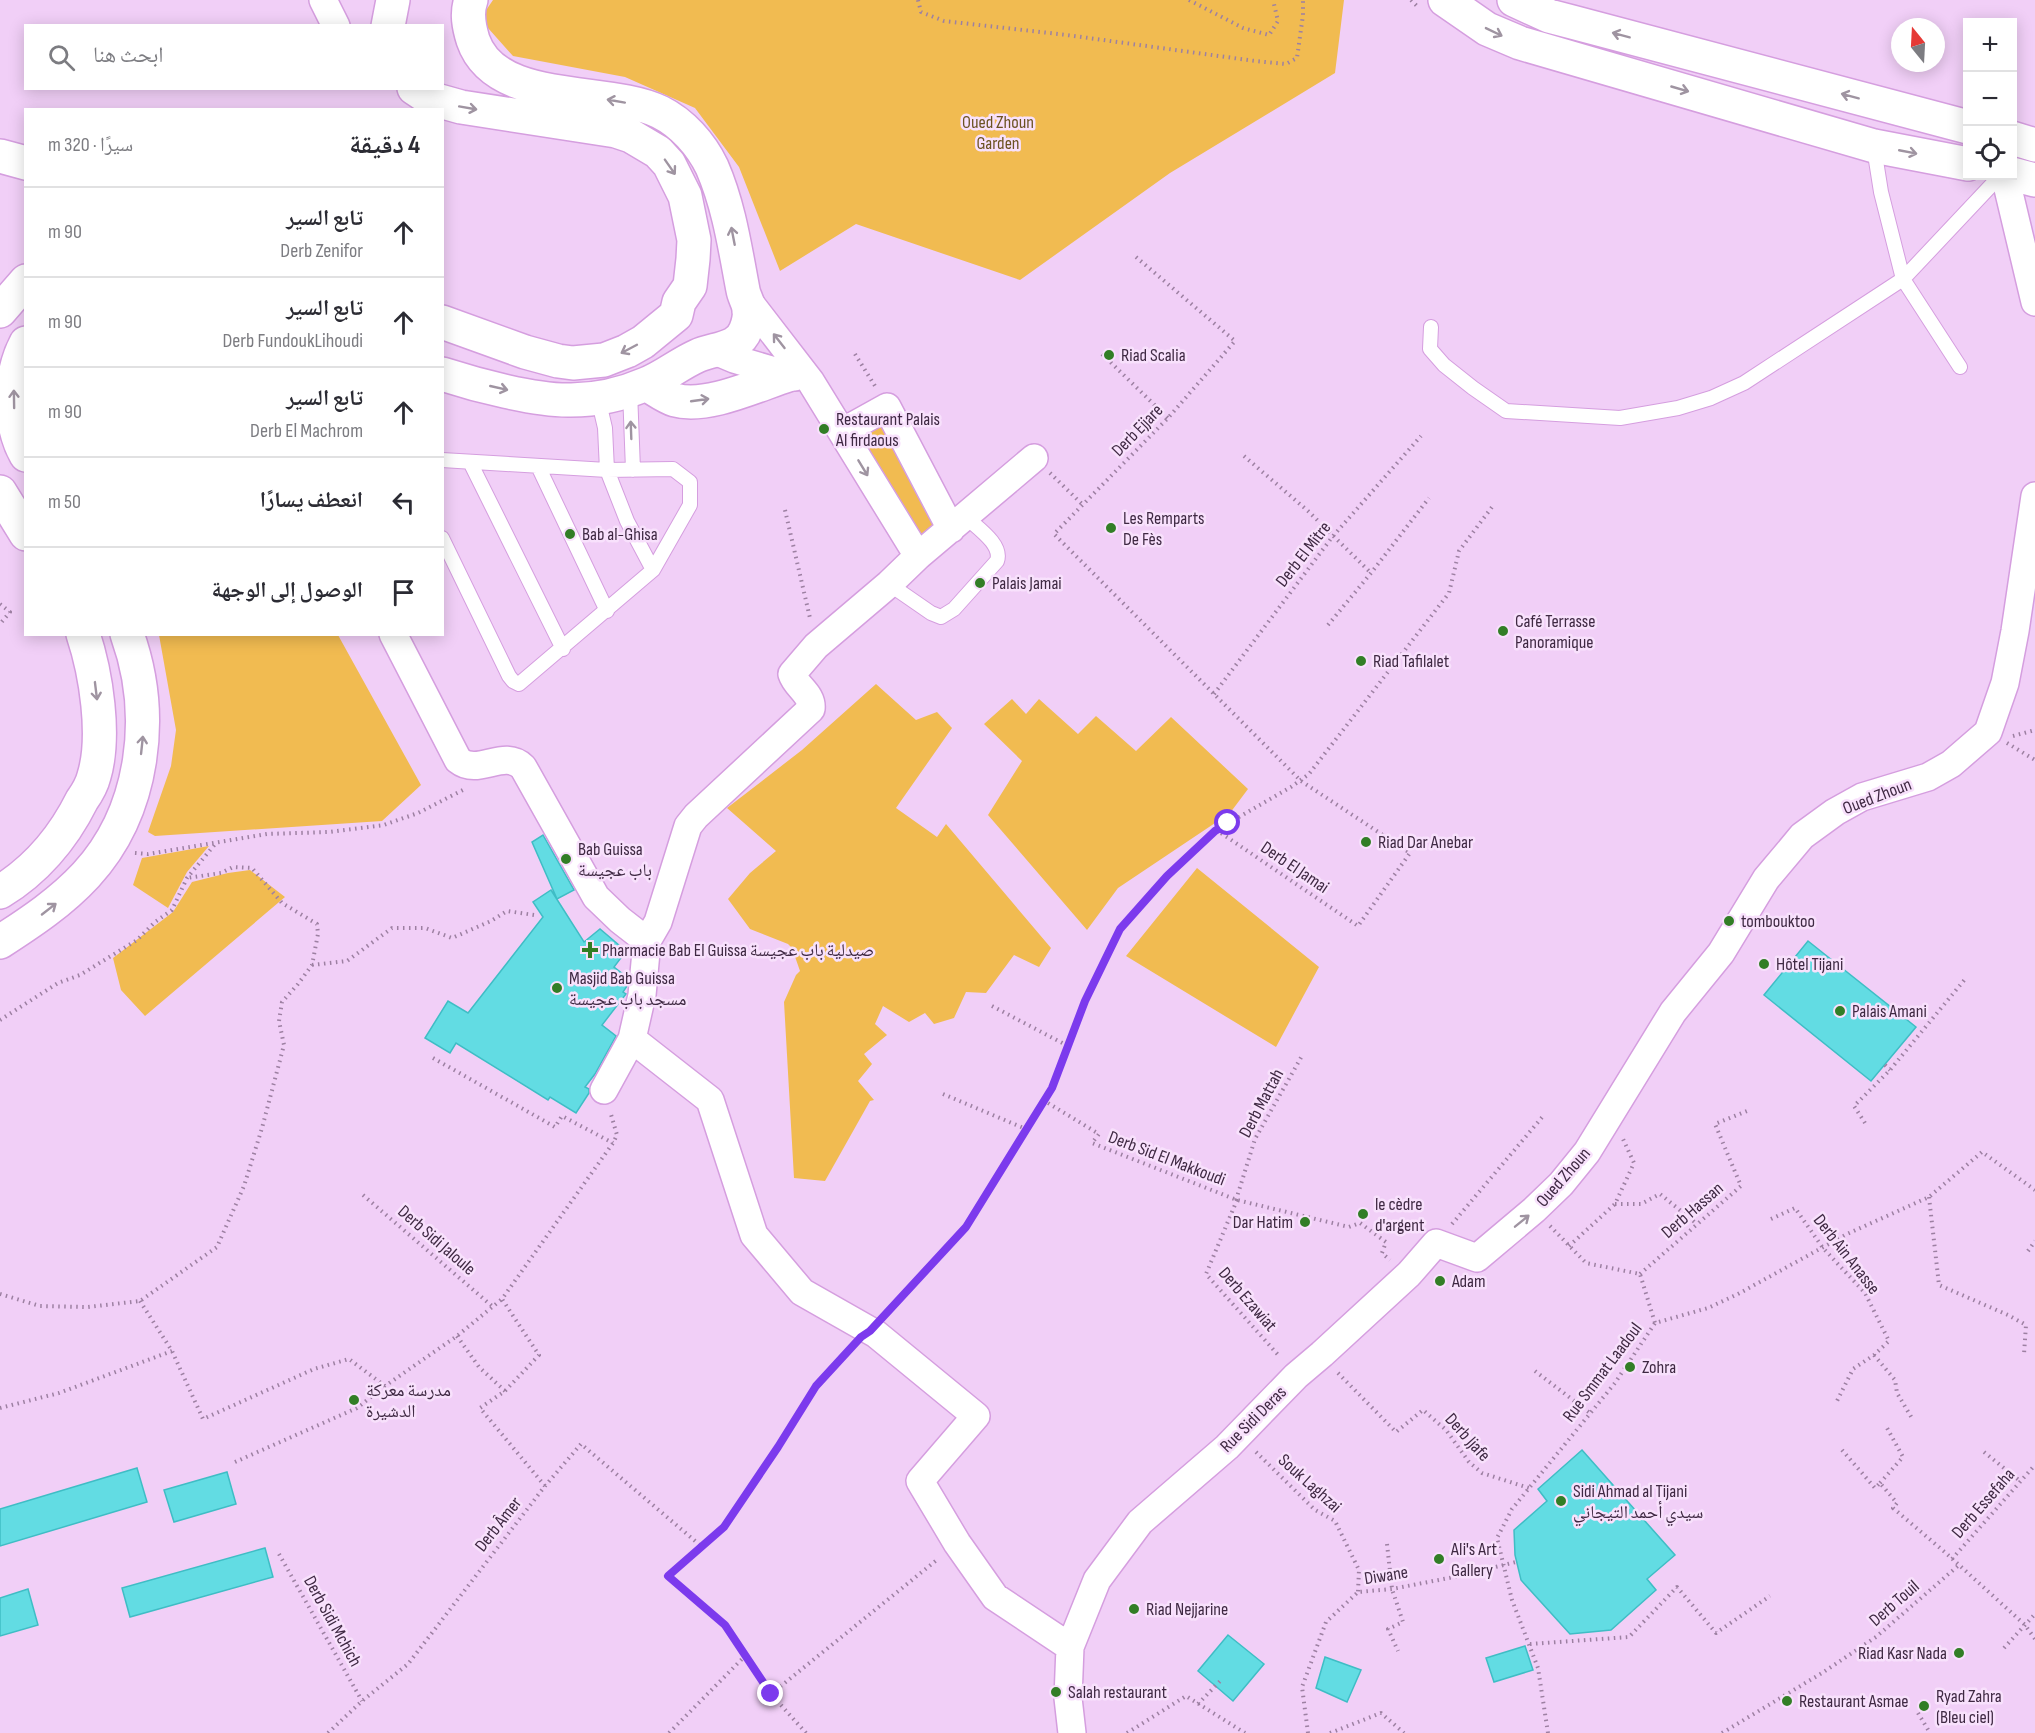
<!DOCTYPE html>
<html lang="ar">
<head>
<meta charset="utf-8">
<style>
	body { margin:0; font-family:"Sofia Sans Condensed","Noto Naskh Arabic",sans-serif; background:#f2f2f3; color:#2b2b33; direction:rtl }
	.controls { position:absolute; right:18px; top:18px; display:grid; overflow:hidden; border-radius:0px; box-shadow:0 3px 15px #0003 }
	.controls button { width:54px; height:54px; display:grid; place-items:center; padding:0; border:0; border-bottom:2px solid #e1e1e2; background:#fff; color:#2b2b33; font:30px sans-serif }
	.compass { position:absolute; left:1891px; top:18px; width:54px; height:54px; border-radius:50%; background:#fff; box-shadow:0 3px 15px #0003; rotate:342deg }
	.stop { position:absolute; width:18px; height:18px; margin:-14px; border:4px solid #7c3aed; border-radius:50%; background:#fff }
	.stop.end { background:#7c3aed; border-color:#fff; box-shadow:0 2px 6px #0008 }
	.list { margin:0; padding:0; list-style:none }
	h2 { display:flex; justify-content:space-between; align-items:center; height:78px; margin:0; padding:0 24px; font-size:26px }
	h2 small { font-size:20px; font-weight:400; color:#7c7c81 }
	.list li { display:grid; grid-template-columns:39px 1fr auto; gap:18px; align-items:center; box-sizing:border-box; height:90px; padding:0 24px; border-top:2px solid #e1e1e2 }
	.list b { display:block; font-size:22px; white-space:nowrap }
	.list p { margin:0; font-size:20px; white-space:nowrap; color:#7c7c81 }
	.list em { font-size:20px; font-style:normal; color:#7c7c81 }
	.icon { flex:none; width:33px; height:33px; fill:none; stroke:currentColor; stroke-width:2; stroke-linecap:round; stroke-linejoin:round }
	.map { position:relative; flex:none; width:2035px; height:1733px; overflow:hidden; direction:ltr }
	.search { position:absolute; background:#fff; box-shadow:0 3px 15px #0003; left:24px; top:24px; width:420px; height:66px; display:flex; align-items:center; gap:15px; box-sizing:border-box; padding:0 21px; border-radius:0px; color:#7c7c81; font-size:22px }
	.panel { position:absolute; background:#fff; box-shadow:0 3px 15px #0003; left:24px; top:108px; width:420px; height:528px; border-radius:0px; direction:rtl }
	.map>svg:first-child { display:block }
	.green { fill:#f1bb51 }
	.building { fill:#62dce3; stroke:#3fbdc5; stroke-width:1.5 }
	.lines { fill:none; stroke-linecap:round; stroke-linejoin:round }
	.lane-casing { stroke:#d59edf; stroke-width:16 }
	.street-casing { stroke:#d59edf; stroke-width:30 }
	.secondary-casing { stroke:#d59edf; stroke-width:36 }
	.primary-casing { stroke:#d59edf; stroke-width:36 }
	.path { stroke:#9d80a2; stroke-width:4; stroke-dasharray:1.5 4.5; stroke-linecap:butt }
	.lane { stroke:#fff; stroke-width:14 }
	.street { stroke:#fff; stroke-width:27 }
	.secondary { stroke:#fff; stroke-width:33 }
	.primary { stroke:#fff; stroke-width:33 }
	.oneway { stroke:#9f94a1 }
	.route { stroke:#7c3aed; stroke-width:8 }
	.poi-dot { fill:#327e26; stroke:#f8e1fc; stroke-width:2 }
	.labels { text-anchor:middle; stroke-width:5; stroke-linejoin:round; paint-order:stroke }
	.park-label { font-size:18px; fill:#6b5221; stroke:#f8e1fc }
	.poi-label { font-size:18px; fill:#3f2943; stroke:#f8e1fc; text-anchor:start }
	.street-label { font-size:18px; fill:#3f2943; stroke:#f8e1fc }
</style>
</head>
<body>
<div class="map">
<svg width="2035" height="1733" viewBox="0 0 2035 1733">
	<rect width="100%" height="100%" fill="#f1cff7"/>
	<path class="green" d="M493,0h851l-9,73 -165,100 -150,107 -164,-56 -76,47 -41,-104 -44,-59 -70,-31 -112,-21 -33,-37z
		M888,408l68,128 -30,27 -80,-131z
		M159,635h179l83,150 -39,36 -227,15 -7,-4 23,-66 5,-36z
		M876,684l40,36 21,-8 15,16 -56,80 41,29 9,-13 105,124 -12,19 -25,-12 -28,38 -20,-1 -12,26 -20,6 -9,-11 -16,9 -26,-16 -8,18 12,11 -23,19 8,10 -14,17 16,19 -4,1 -45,80 -31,-3 -10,-176 12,-27 4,-4 -8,-23 -4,-4 -38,-15 -22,-30 22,-26 26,-22 -49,-43 75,-58z
		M1012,699l14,15 13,-15 39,35 18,-18 40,35 35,-34 77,72 -18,24 -112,75 -31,42 -99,-115 34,-54 -38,-37z
		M209,846l-22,26 -19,36 -35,-23 9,-27z
		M1197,868l122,99 -43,80 -150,-91z
		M250,870l35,27 -140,119 -24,-26 -8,-32 60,-46 19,-30 36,-9z"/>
	<path class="building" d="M543,835l31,55 -17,9 -25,-57z
		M551,890l33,52 16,-13 26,22 -12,16 14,11 -1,8 -4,6 3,2 -24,31 14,11 -21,38 -10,13 4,2v4l-13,20 -26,-16 -2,3 -92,-57 -6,10 -25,-15 23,-37 20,12 75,-96 -10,-15z
		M1808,941l108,86 -45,54 -107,-86z
		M1582,1450l93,105 -28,24 9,11 -45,40 -41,4 -49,-54 -6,-25 -1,-25 33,-29 -9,-12z
		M137,1468l10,34 -147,44v-37z
		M227,1472l9,32 -62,18 -10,-32z
		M265,1548l8,29 -143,40 -8,-29z
		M28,1589l10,36 -38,11v-38z
		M1228,1635l36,29 -31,37 -35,-30z
		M1525,1646l8,24 -39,12 -8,-24z
		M1325,1657l36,13 -14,32 -31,-14z"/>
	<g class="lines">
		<defs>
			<path id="lane" d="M1874,148l7,44 22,87 57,88
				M1431,327l-1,22 14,16 29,23 33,23 114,7 58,-10 33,-10 33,-15 159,-104 97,-103
				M630,391l3,79
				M598,398l7,30 2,42 20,51 26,49
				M442,460l165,10 66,-1 17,13v23l-37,65 -134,114 -6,-3 -4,-5 -67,-138
				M470,462l93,187
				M538,466l69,145
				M889,584l42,29 10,4 13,-8 43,-48c6,-17 -21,-34 -32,-45"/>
			<path id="street" d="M323,0l13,26
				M2005,176l30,126
				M747,299l64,83 107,174
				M715,351l19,8 61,18
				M842,432l45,-25 64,122
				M393,634l65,126c21,17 45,-12 65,7l73,130 24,23 27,21
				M632,1039l78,61 44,135 48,57 74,42 100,82 -56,65 37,62 38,54 75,50
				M604,1090l28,-51 10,-44 5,-54 11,-19 30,-96 8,-10 115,-107c2,-15 -15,-22 -19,-35l24,-28 73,-62 29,-28 116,-98
				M1072,1733l-4,-35 2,-51 27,-67 43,-58 87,-75 69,-71 26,-22 87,-80 27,-31 41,15 57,-48 27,-26 26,-32 86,-140 48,-59 45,-74 36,-43 33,-24 27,-15 66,-20 23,-13 37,-32 17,-49 10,-52 20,-135"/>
			<path id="secondary" d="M0,156l26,7"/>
			<path id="primary" d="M1445,0l42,29 33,14 354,103 94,18
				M1514,0l35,16 23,6 396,105
				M388,26l5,-26
				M414,88l15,10 32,9 155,24 15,5 27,16 11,12 16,32 9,44 -1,19 -3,27 -11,16 -3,13 -33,27 -16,9 -23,9 -31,3 -15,-2 -33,-9 -83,-30
				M2012,138l23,7
				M2012,174l23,6
				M0,311l26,-30
				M26,343c-17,32 -18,80 0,112
				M442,374c34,11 94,27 129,26 25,0 52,-6 75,-16 18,-7 33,-20 51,-28 17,-8 42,-6 49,-27 2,-5 4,-13 3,-18 0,-8 -5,-14 -6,-21 -8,-42 -14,-84 -31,-123 -11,-23 -30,-44 -52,-55 -53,-26 -164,-5 -187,-72 -4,-13 -7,-27 -2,-40
				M646,384c9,5 19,13 29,16 32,9 82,-15 113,-25
				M0,492l26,42
				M0,892c36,-22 63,-54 82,-92 5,-7 10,-16 12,-24 12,-40 2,-103 -11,-142
				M0,942c31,-20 61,-40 86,-67 59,-64 70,-161 41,-241"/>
		</defs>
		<use href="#lane" class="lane-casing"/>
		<use href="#street" class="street-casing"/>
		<use href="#secondary" class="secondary-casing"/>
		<use href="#primary" class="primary-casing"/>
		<path class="path" d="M918,0l3,12 23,9 123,14 188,26 31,3 11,-6 6,-43v-15
			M1189,0l54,28 26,7 9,-14 -5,-21
			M1411,0l8,8
			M1136,257l99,84 -67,77 -114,116 247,247 109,72 -52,73 -140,-95
			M855,354l20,32
			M1102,354l66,64
			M1244,456l64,55 63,62
			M1050,473l33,32
			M785,510l25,108
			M0,604l10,8 -10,12
			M1328,625l43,-52 58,-75
			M1214,694l119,-158 88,-100
			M2013,736l22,-6
			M2007,743l28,17
			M135,853l13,1 119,-20 62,-2 55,-7 34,-12 45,-23
			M312,965l35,-4 45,-33h33l27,10 39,-17 16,-10 27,4
			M992,1006l76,40
			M0,1020l58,-37 22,-8 57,-35 18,-18 17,-12 15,-32 29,-35
			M433,1058l122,69 7,-11 51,27
			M1885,1065l5,5
			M943,1094l83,35
			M1043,1100l56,34 -7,9 145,57 112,27 11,-4 26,19 -4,11 8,7
			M1865,1123l-11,-17 36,-36 76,-92
			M363,1195l129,111
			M1929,1197l10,88 69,30 18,10 -2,29
			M1236,1200l19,-61 48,-85
			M1237,1200l-31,74 74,83
			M1615,1204h26l19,-10 37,30
			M1771,1219l24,-11 28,40 42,45 24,48 -15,14 -21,14 -16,32
			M1452,1224l92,-109
			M1550,1226l36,37 54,11 15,49
			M1569,1246l46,-42 19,-41 -11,-24
			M2028,1251l7,-10
			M1640,1274l101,-88 -26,-62 32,-13
			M0,1294l40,12 48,1 52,-6 77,-54 27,-61 18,-58 22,-83 -5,-24 3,-19 16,-18 14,-19 6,-31 -1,-10 -35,-21 -30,-35 -19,-1 -12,6 -34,5
			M140,1301l32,50 31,68 111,-50 35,-10 36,27
			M886,1313l80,-86 86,-139 33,-87 35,-72 46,-53 49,-45 76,-44 18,-13 140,-181 10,-42 33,-44
			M457,1336l22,31 26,24
			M1874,1355l21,25 2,13 16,27
			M1535,1371l55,42
			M1338,1373l58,59 27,-22 23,20 23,32 13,11 47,15
			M0,1408l59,-15 113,-42
			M1842,1450l33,38 5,-5 17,20 -4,5 54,46 78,71 10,14
			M1256,1452l59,58 20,11 24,49 -1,22
			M1984,1452l36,29
			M235,1462l122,-54 28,-22 72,-50 45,-37
			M1880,1483l23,-26 -16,-29
			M545,1486l-65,-78 25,-17 34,-36 -37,-56 111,-156 4,-8 -7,-24
			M1387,1544l5,45 11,33 -15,7 10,22
			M279,1554l83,147
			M1952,1559l83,-94
			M1530,1644l99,-7 48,-50 39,46 54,-37
			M2004,1648l31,-34
			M771,1694l167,-135
			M1198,1704l24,-25
			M1918,1713l12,20
			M328,1733l34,-32 46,-37 137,-178 36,-42 120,102
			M669,1733l76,-77
			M806,1733l-35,-39 -46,-69 -57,-49 56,-49 54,-80 38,-61 36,-39
			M1127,1733l59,-37 59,37
			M1308,1733l-6,-46 24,-65 32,-30 34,-3 62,-12 62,-15
			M1330,1733l51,-20 23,20
			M1548,1733l-10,-65 -26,-68 -15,-62 15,-29 103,-126 40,-60 53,-15 30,-14 109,-60 82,-37 53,-45 53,38
			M1722,1733l100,-60 54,-36 83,-72"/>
		<use href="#lane" class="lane"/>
		<use href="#street" class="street"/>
		<use href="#secondary" class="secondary"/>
		<use href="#primary" class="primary"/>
	</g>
	<defs><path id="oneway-shaft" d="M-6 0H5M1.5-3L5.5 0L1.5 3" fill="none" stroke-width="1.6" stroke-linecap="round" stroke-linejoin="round" transform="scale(1.5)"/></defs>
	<g class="oneway">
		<use href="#oneway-shaft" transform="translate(1494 32) rotate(26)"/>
		<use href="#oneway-shaft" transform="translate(1621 35) rotate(-165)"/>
		<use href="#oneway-shaft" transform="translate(1680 89) rotate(16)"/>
		<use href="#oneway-shaft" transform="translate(1850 96) rotate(-165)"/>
		<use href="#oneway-shaft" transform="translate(616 101) rotate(-170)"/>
		<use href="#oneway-shaft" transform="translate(468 108) rotate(10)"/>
		<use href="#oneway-shaft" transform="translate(1908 152) rotate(11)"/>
		<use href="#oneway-shaft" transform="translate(670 167) rotate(55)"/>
		<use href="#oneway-shaft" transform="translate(733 236) rotate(-101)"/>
		<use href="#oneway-shaft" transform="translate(779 341) rotate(-128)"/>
		<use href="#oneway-shaft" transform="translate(629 349) rotate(152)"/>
		<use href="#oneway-shaft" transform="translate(499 388) rotate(13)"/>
		<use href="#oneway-shaft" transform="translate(14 399) rotate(-91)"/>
		<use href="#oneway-shaft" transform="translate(700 400) rotate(-8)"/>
		<use href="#oneway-shaft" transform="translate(631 430) rotate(-92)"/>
		<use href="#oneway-shaft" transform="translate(863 468) rotate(59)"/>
		<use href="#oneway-shaft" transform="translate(96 691) rotate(83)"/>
		<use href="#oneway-shaft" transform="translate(142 745) rotate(-84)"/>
		<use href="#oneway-shaft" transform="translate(49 909) rotate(-38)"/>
		<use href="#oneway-shaft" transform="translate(1522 1221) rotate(-39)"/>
	</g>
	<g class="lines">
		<path class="route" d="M771,1694l-46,-69 -57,-49 56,-49 54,-80 38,-61 45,-49 9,-6 96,-104 86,-139 33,-87 35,-72 47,-53 48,-45 13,-8"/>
	</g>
	<g class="poi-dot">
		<circle cx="1109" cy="355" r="6"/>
		<circle cx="824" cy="429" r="6"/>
		<circle cx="1111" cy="528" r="6"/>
		<circle cx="570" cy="534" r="6"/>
		<circle cx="980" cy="583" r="6"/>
		<circle cx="1503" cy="631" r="6"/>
		<circle cx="1361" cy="661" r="6"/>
		<circle cx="1366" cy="842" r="6"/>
		<circle cx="566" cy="859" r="6"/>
		<circle cx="1729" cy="921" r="6"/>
		<path d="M587 941h6v6h6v6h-6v6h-6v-6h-6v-6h6z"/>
		<circle cx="1764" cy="964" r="6"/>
		<circle cx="557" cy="988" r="6"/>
		<circle cx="1840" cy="1011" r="6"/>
		<circle cx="1363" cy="1214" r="6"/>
		<circle cx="1305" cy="1222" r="6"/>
		<circle cx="1440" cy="1281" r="6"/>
		<circle cx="1630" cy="1367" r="6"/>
		<circle cx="354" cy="1400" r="6"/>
		<circle cx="1561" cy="1501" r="6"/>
		<circle cx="1439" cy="1559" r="6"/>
		<circle cx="1134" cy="1609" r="6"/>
		<circle cx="1959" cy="1653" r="6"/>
		<circle cx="1056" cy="1692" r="6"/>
		<circle cx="1787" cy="1701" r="6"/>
		<circle cx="1924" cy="1706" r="6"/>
	</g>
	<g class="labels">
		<g class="park-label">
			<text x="998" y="128">Oued Zhoun<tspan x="998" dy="21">Garden</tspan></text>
		</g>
		<g class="poi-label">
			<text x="1121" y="361">Riad Scalia</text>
			<text x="836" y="425">Restaurant Palais<tspan x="836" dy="21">Al firdaous</tspan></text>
			<text x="1123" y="524">Les Remparts<tspan x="1123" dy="21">De Fès</tspan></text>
			<text x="582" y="540">Bab al-Ghisa</text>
			<text x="992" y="589">Palais Jamai</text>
			<text x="1515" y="627">Café Terrasse<tspan x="1515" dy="21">Panoramique</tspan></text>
			<text x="1373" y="667">Riad Tafilalet</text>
			<text x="1378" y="848">Riad Dar Anebar</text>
			<text x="578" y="855">Bab Guissa<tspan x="578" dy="21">باب عجيسة</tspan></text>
			<text x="1741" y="927">tombouktoo</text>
			<text x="602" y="956">Pharmacie Bab El Guissa صيدلية باب عجيسة</text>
			<text x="1776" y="970">Hôtel Tijani</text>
			<text x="569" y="984">Masjid Bab Guissa<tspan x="569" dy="21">مسجد باب عجيسة</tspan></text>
			<text x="1852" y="1017">Palais Amani</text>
			<text x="1375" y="1210">le cèdre<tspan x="1375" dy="21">d'argent</tspan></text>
			<text x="1293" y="1228" text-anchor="end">Dar Hatim</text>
			<text x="1452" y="1287">Adam</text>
			<text x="1642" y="1373">Zohra</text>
			<text x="366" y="1396">مدرسة معركة<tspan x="366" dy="21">الدشيرة</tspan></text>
			<text x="1573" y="1497">Sidi Ahmad al Tijani<tspan x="1573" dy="21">سيدي أحمد التيجاني</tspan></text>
			<text x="1451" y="1555">Ali's Art<tspan x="1451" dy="21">Gallery</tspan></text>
			<text x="1146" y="1615">Riad Nejjarine</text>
			<text x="1947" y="1659" text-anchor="end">Riad Kasr Nada</text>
			<text x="1068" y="1698">Salah restaurant</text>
			<text x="1936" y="1702">Ryad Zahra<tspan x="1936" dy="21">(Bleu ciel)</tspan></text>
			<text x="1799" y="1707">Restaurant Asmae</text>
		</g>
		<g class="street-label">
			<text transform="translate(1137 430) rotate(-46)" y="6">Derb Ejjare</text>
			<text transform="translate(1303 554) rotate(-52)" y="6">Derb El Mitre</text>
			<text transform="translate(1877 796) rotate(-21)" y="6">Oued Zhoun</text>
			<text transform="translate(1295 867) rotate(34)" y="6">Derb El Jamai</text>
			<text transform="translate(1261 1103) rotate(-62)" y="6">Derb Mattah</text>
			<text transform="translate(1167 1158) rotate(21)" y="6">Derb Sid El Makkoudi</text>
			<text transform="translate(1563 1177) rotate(-49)" y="6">Oued Zhoun</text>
			<text transform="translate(1692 1210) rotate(-41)" y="6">Derb Hassan</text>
			<text transform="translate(437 1240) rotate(41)" y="6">Derb Sidi Jaloule</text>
			<text transform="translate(1847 1254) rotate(52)" y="6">Derb Ain Anasse</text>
			<text transform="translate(1248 1299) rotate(49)" y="6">Derb Ezawiat</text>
			<text transform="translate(1602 1372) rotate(-53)" y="6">Rue Smmat Laadoul</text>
			<text transform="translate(1253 1419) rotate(-45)" y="6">Rue Sidi Deras</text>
			<text transform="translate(1468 1437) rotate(48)" y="6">Derb Jjafe</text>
			<text transform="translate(1310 1483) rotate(42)" y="6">Souk Laghzai</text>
			<text transform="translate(1983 1503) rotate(-49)" y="6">Derb Essefaha</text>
			<text transform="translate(498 1524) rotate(-52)" y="6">Derb Âmer</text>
			<text transform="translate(1386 1575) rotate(-9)" y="6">Diwane</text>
			<text transform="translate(1894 1603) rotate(-41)" y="6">Derb Touil</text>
			<text transform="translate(333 1621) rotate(61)" y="6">Derb Sidi Mchich</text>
		</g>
	</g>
</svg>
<div class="controls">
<button>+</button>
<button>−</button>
<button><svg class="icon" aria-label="locate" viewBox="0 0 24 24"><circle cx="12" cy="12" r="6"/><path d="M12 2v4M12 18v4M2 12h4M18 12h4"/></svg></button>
</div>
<svg class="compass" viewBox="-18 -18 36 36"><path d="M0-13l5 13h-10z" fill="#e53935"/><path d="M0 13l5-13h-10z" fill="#7c7c81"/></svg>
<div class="stop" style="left:1228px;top:823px"></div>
<div class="stop end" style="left:771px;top:1694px"></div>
<div class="search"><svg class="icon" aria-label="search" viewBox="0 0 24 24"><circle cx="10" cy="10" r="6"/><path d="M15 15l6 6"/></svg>ابحث هنا</div>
<section class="panel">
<h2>4 دقيقة<small>سيرًا · 320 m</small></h2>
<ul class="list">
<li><svg class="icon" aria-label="ahead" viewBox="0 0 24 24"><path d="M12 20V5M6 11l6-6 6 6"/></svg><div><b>تابع السير</b><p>Derb Zenifor</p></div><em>90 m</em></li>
<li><svg class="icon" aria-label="ahead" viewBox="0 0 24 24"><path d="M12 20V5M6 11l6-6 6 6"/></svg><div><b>تابع السير</b><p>Derb FundoukLihoudi</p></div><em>90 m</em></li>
<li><svg class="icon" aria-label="ahead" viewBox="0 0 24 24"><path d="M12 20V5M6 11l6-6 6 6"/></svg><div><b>تابع السير</b><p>Derb El Machrom</p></div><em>90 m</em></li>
<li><svg class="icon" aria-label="left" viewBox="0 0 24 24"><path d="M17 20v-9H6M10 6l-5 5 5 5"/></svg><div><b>انعطف يسارًا</b></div><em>50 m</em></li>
<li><svg class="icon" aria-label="arrive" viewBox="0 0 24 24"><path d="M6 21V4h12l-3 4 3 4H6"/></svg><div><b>الوصول إلى الوجهة</b></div></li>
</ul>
</section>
</div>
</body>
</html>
